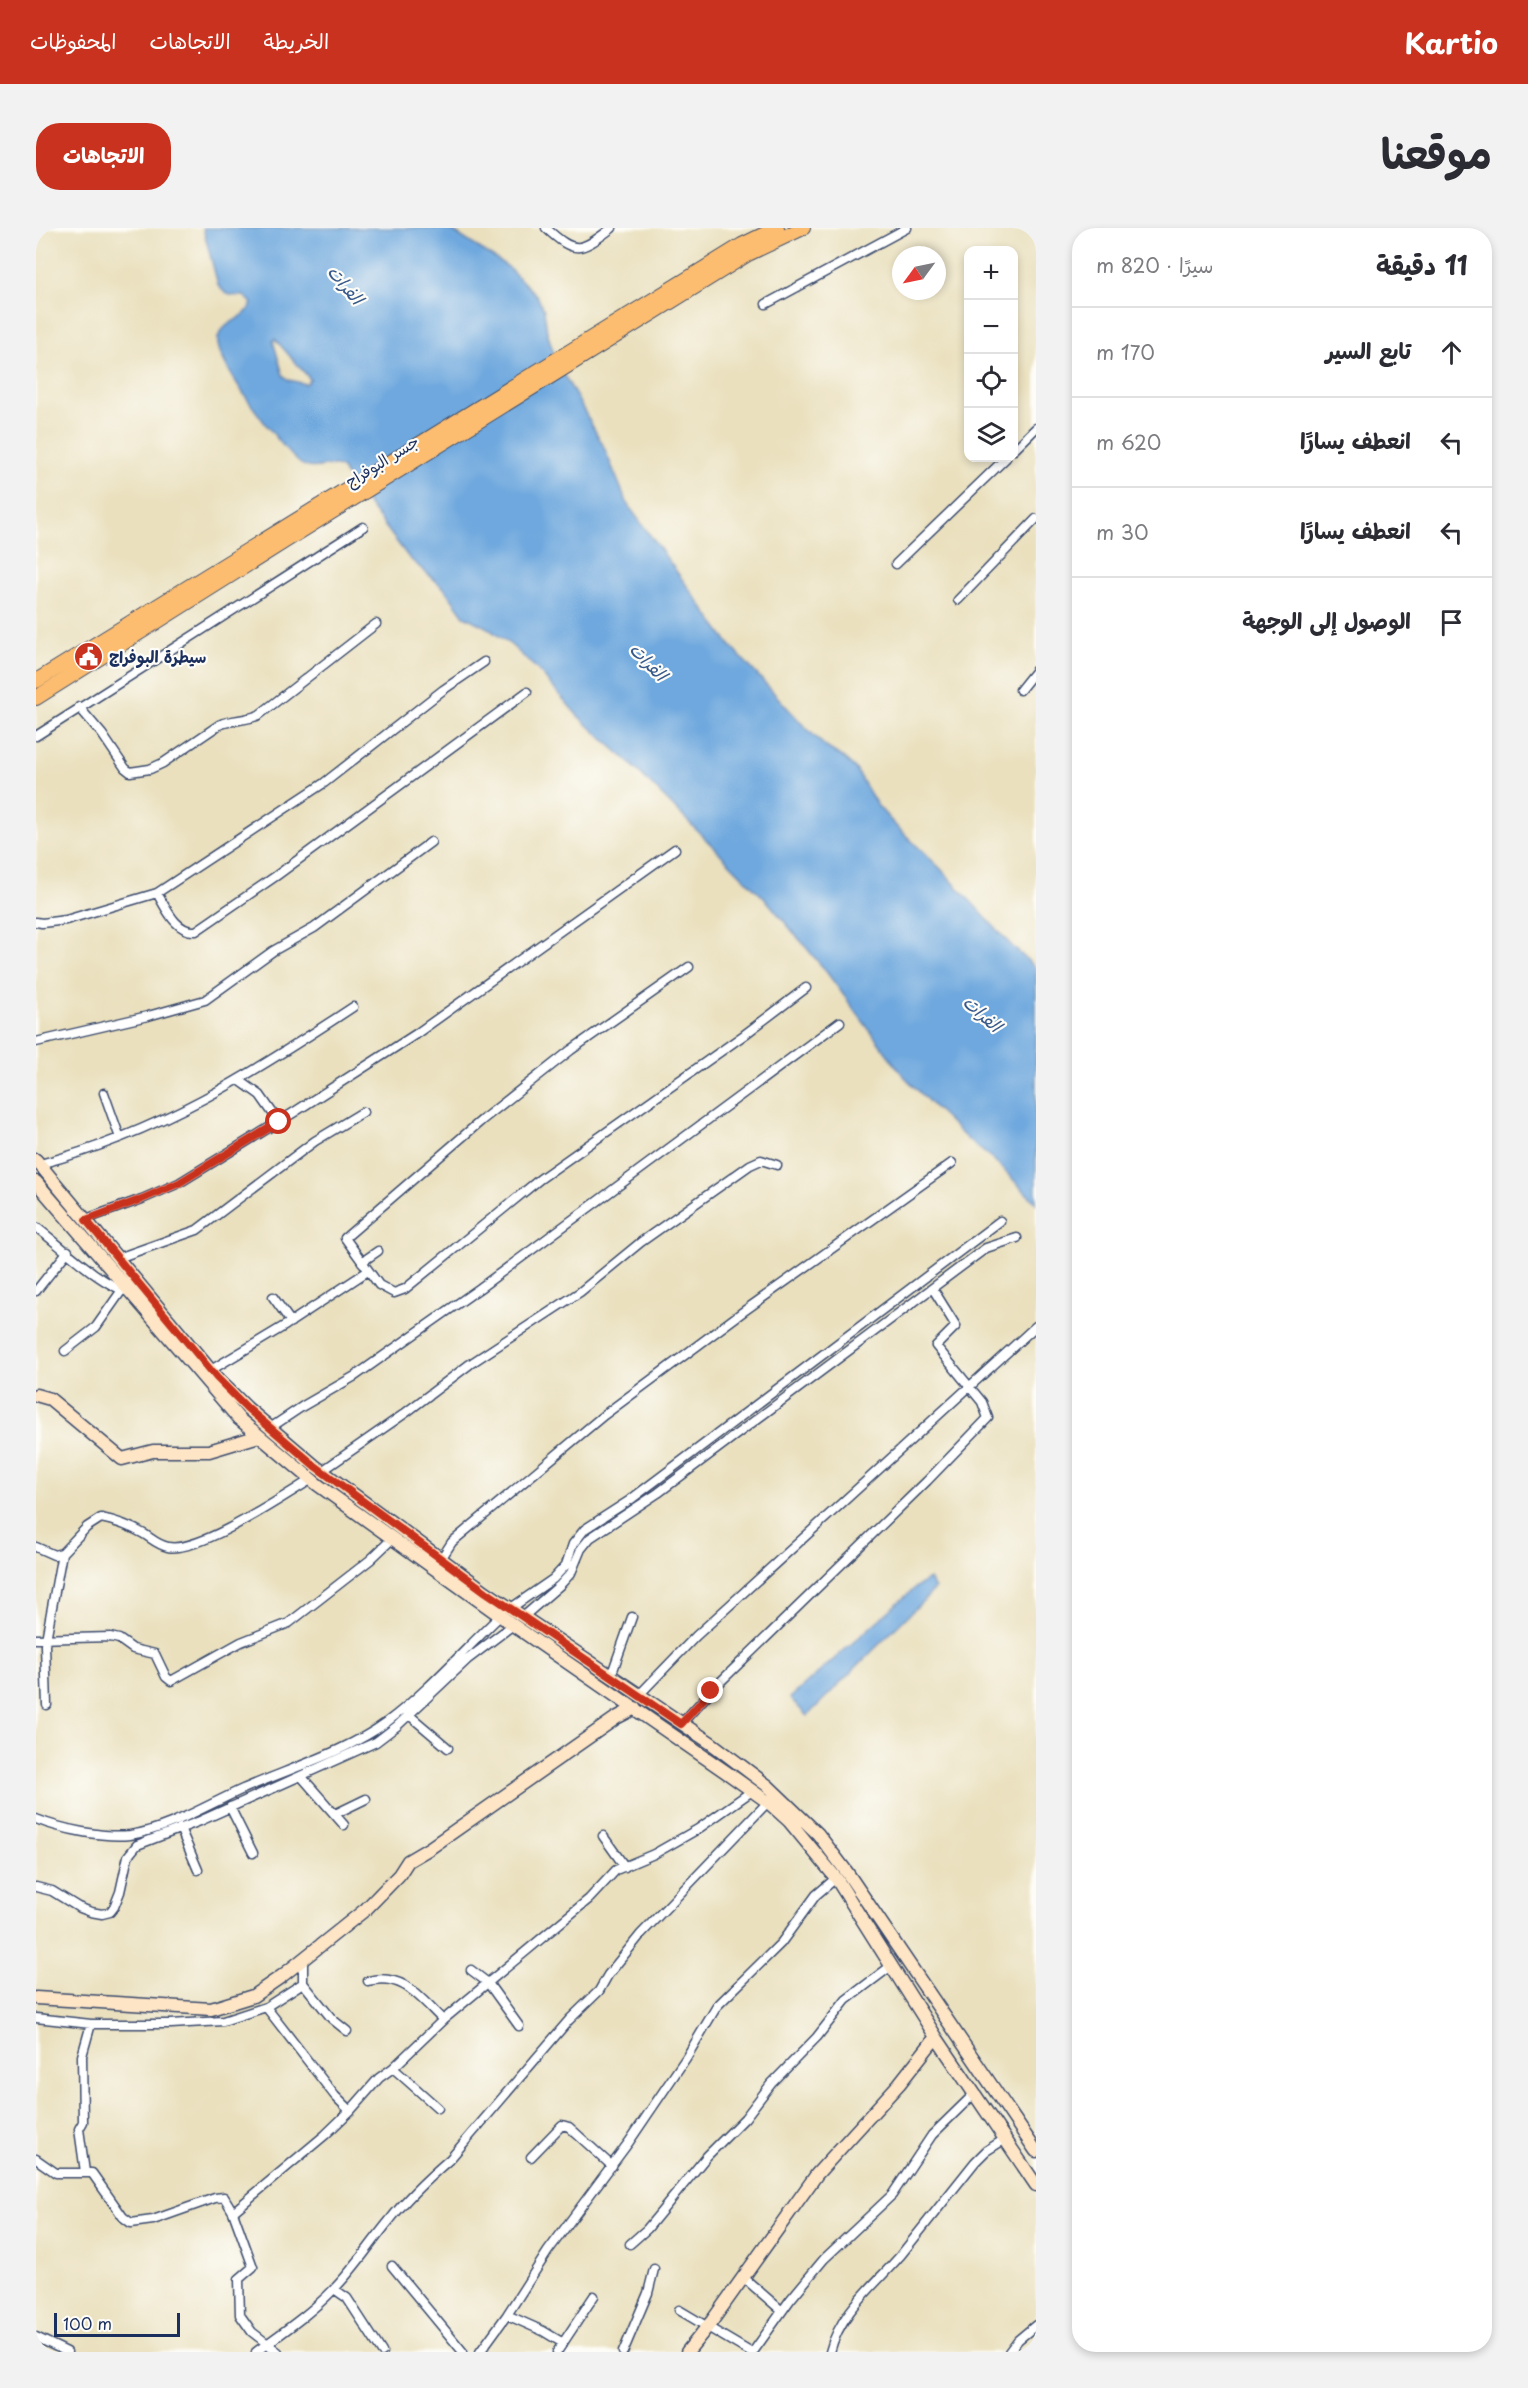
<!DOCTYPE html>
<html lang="ar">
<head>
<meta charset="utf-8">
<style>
	body { margin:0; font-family:"Playpen Sans","Playpen Sans Arabic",sans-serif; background:#f2f2f3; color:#2b2b33; direction:rtl }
	.controls { position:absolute; right:18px; top:18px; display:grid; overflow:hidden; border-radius:12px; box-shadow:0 3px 9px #0003 }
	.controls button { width:54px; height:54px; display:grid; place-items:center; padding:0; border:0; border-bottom:2px solid #e1e1e2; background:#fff; color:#2b2b33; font:30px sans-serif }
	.compass { position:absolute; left:856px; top:18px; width:54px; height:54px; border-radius:50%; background:#fff; box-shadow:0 3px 9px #0003; rotate:237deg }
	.scale { position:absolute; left:18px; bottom:15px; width:126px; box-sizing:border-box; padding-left:6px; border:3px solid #1b2f5e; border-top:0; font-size:16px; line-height:21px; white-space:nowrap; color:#1b2f5e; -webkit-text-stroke:4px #fdfcf7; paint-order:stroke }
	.stop { position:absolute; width:18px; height:18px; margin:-14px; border:4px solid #c8321e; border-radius:50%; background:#fff }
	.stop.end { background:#c8321e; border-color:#fff; box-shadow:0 2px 6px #0008 }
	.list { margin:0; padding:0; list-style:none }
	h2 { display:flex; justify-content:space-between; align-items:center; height:78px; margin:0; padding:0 24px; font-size:26px }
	h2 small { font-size:20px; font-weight:400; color:#7c7c81 }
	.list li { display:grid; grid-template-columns:39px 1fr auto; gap:18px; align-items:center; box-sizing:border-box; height:90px; padding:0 24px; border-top:2px solid #e1e1e2 }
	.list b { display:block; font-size:22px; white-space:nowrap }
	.list em { font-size:20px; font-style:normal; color:#7c7c81 }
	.icon { flex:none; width:33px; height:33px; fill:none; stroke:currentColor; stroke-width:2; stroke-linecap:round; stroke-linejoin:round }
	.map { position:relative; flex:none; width:1000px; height:2124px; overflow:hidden; direction:ltr; border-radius:24px }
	header { display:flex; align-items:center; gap:36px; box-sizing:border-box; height:84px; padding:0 30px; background:#c8321e; color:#fff }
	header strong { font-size:28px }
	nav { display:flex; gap:33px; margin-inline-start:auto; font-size:21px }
	.intro { display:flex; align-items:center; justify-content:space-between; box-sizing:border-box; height:144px; padding:0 36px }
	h1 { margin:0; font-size:42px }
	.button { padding:15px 27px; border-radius:24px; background:#c8321e; color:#fff; font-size:21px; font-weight:700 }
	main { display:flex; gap:36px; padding:0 36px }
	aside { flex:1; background:#fff; border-radius:24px; box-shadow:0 3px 9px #0003 }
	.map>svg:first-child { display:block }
	.water { fill:#6ea8de; stroke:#446c9e; stroke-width:1.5; fill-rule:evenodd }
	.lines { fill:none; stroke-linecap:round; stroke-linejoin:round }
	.street-casing { stroke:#3a4a6c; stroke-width:11 }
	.secondary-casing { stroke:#3a4a6c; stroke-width:15 }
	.primary-casing { stroke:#3a4a6c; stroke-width:16 }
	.street { stroke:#fff; stroke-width:8 }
	.secondary { stroke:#fee5c5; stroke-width:12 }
	.primary { stroke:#fcbd6f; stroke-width:14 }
	.route { stroke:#c8321e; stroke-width:8 }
	.labels { text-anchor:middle; stroke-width:4.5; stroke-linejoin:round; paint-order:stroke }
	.street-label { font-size:16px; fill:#1b2f5e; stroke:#fdfcf7 }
	.poi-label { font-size:16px; font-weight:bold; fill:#1b2f5e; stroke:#fdfcf7; text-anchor:start }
	.water-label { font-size:18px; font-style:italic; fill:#38598b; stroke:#fdfcf7 }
</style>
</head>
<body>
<header>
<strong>Kartio</strong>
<nav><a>الخريطة</a><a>الاتجاهات</a><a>المحفوظات</a></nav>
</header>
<div class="intro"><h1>موقعنا</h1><a class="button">الاتجاهات</a></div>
<main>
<aside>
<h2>11 دقيقة<small>سيرًا · 820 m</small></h2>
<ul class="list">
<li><svg class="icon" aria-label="ahead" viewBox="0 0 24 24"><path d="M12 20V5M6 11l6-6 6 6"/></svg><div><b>تابع السير</b></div><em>170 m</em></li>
<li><svg class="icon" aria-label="left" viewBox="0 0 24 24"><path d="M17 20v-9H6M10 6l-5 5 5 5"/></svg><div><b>انعطف يسارًا</b></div><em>620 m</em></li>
<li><svg class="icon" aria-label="left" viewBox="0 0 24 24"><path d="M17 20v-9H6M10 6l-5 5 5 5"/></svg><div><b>انعطف يسارًا</b></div><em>30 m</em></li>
<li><svg class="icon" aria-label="arrive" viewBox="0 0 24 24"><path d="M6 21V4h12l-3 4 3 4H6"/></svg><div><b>الوصول إلى الوجهة</b></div></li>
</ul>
</aside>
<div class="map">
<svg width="1000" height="2124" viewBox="0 0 1000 2124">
	<rect width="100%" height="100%" fill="#fdfcf7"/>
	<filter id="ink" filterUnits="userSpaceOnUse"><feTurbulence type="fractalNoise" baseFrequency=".0167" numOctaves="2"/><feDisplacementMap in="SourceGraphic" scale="12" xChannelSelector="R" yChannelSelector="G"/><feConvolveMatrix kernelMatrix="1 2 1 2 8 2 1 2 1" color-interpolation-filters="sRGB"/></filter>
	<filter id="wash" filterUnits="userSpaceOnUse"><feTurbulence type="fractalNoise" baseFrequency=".008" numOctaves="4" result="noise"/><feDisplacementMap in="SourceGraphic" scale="24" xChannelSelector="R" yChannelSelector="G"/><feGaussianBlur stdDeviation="1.35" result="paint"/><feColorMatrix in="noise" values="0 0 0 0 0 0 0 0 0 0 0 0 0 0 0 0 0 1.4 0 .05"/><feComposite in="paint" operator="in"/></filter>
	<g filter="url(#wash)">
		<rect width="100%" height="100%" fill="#eae0be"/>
		<path class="water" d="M167,0h245l59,38 30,30 7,14 3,22 9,28 47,85 25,60 102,140 75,82 21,20 18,11 11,10 22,37 17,19 46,44 72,78 24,22v235l-42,-43 -26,-20 -35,-34 -31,-32 -77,-104 -57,-68 -136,-137 -54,-49 -40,-46 -27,-25 -25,-18 -22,-11 -20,-28 -35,-30 -68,-90c-13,-7 -27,5 -40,-4 -18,-13 -89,-106 -83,-126 5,-18 29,-18 34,-35l-8,-7c-13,0 -18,0 -26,-11zM239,111l35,40 -4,5 -17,-4 -6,-5 -10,-34z
			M893,1351l6,10 -128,127 -17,-18 126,-111z"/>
	</g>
	<g filter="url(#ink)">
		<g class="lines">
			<defs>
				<path id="street" d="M510,0c30,28 35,23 66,0
					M730,76l141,-76
					M978,222l22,-22
					M860,336l110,-106
					M922,372l78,-81
					M984,462l16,-20
					M43,479l23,27 23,34 5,4 20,-3 13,-6 56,-38c13,-6 27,-4 40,-10l117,-91
					M0,508l327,-209
					M121,665c9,15 19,40 39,38l80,-55 251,-184
					M0,694l6,1 24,-3 91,-27 167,-110 119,-93 41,-28
					M653,739l-118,83 -89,70 -137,118 34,47 15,8 11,-4 135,-110 204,-144 62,-47
					M0,814l112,-26 57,-16 68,-49 41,-23 117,-86
					M203,852l21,15 19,27
					M68,865l16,45
					M4,936c119,-31 212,-90 313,-157
					M50,991l56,-20 37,-16 114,-70 123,-79 259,-185
					M0,999c23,17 65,58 91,64
					M82,1030l79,-28 118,-89 48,-29
					M326,1034l16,-11
					M0,1063l32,-40
					M237,1069l18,25
					M29,1123l31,-24 26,-37
					M175,1142l75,-45 82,-54
					M234,1200l33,-22 52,-30 125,-88 360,-266
					M286,1243l82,-57 66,-50 110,-72 61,-50 109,-77 11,-5 16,5
					M0,1319l18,8 8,-2 25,-26 14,-9c15,3 29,8 43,16 8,5 14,11 24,13 32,6 114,-50 144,-68
					M405,1331l11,-17 152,-127 140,-104 208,-148
					M475,1380l42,-29 13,-14 7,-21 12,-15 45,-29 370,-279
					M487,1389l37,-32 11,-12 10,-24 9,-11 68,-45 328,-245 31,-10
					M0,1411l74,-2 9,2 14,10 22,5 11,23 5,4 70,-39 48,-19 81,-63 22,-21
					M575,1448l21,-59
					M603,1467l57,-59 340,-310
					M11,1477l-2,-60 17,-92
					M372,1486l40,34
					M645,1496l30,-33 216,-210 61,-63 -6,-16 -46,-56 20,-20 -23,-37
					M265,1548l43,49
					M194,1579l23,46
					M299,1586l31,-15
					M0,1591c25,10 67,19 94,16 39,-6 77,-30 113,-46 46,-20 105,-38 144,-67 41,-31 76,-71 113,-106
					M144,1600l18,42
					M567,1608l22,31
					M0,1659l16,4 26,16 13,5 11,2 8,-2 4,-5 6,-15 8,-36 9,-11 63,-24 176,-79 21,-16 71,-67 45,-34
					M435,1742l17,13 31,43
					M332,1753c35,-9 52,17 75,39
					M267,1755l29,36 15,12
					M230,1779l69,89 15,15
					M0,1790l55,6h80l52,-3 43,-14 37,-24v-24
					M357,1840l45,40
					M495,1929l31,-32 7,2 43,39
					M0,1931l20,14h36l31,44 8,6 22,-3 62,-22 9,-1 9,15
					M49,1944l-6,-43 4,-7 -1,-66 9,-32
					M594,2016l17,-15 60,-73 38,-38 26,-34 46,-47 29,-37 45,-34
					M356,2038l71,86
					M707,2049l39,34
					M298,2061l13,9 35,54
					M643,2082l71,42
					M471,2087l36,16 20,12
					M0,2109l31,15
					M220,2124c27,-20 55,-39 78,-63 21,-21 36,-45 55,-68 17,-22 39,-43 61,-62l119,-139 30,-29 9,-16 33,-41 127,-132
					M242,2124l-26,-20 -12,-17 -1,-36 14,-12 -20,-55 92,-77 25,-24 29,-33 14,-10 50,-48 146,-121 27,-29 38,-16 44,-25 54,-38
					M444,2124l27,-37 41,-64 81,-109 57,-84 31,-52 64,-63 35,-48 20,-17
					M521,2124l37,-56
					M587,2124l25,-59 6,-24
					M717,2124l37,-52 34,-41 68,-64 40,-60 43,-42
					M794,2124c10,-40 44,-66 70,-96 25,-31 50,-63 75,-94l11,-11 19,-12
					M973,2124l9,-12 18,-15"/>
				<path id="secondary" d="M0,932l181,218 30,30 68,58 171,126 225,151 57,43 50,48 28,37 190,280
					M0,954l203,237 79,66 195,140 213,147 42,30 21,19 47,57 100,159 100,148
					M0,1167l14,4 72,60 31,-8h56l50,-15
					M0,1770l175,11 42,-13 29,-20 84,-67 33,-34 9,-14 22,-13 186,-130 19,-10
					M651,2124l25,-31 105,-147 82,-90 37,-47"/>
				<path id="primary" d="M0,453l706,-436 35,-17
					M0,470l249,-157 463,-287 55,-26"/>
			</defs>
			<use href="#street" class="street-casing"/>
			<use href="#secondary" class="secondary-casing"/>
			<use href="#primary" class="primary-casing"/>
			<use href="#street" class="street"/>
			<use href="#secondary" class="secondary"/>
			<use href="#primary" class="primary"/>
		</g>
	</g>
	<g class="lines" filter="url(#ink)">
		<path class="route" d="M243,894l-100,61 -37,16 -56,21 131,158 30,30 68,58 171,126 195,132 30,-33"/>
	</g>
	<defs>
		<symbol id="civic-disc" viewBox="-11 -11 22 22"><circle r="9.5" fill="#c8321e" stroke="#fdfcf7"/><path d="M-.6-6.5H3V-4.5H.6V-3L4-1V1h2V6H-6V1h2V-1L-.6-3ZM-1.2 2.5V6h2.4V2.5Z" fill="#fff"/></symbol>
	</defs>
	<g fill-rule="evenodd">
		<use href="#civic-disc" x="36" y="412" width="33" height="33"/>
	</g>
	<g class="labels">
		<g class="street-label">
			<text transform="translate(346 233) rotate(-32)" y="6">جسر البوفراج</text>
		</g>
		<g class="poi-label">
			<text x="73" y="435">سيطرة البوفراج</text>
		</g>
		<g class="water-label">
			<text transform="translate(309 57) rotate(50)" y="6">الفرات</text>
			<text transform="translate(612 434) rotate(46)" y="6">الفرات</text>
			<text transform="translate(946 786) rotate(42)" y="6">الفرات</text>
		</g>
	</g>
</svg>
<div class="controls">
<button>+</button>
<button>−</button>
<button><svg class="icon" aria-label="locate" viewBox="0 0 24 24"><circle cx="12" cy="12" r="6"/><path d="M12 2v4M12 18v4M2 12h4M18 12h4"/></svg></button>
<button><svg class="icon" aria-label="layers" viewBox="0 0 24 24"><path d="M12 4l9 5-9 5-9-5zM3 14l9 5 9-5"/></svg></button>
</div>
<svg class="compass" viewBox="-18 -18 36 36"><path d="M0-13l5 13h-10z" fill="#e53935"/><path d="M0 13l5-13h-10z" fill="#7c7c81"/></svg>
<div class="scale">100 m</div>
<div class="stop" style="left:243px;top:894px"></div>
<div class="stop end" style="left:675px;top:1463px"></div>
</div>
</main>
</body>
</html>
